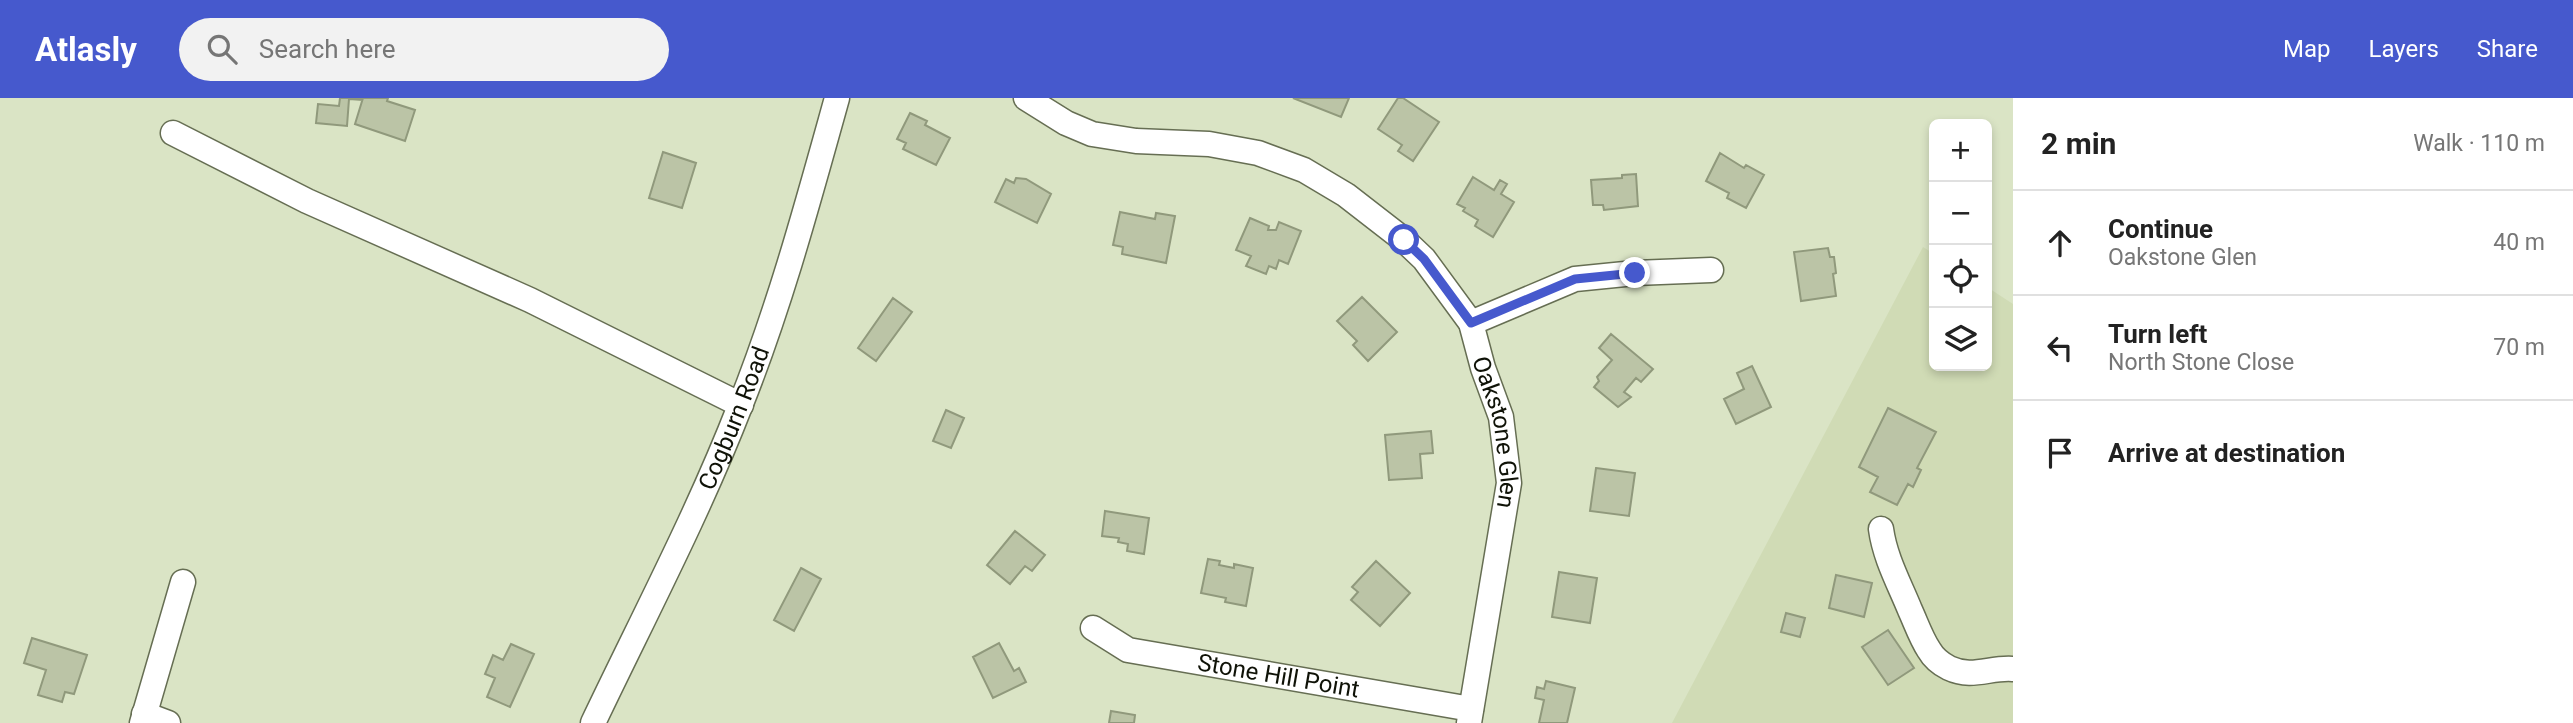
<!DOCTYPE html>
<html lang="en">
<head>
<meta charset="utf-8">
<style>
	body { margin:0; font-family:Roboto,sans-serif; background:#f2f2f2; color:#222 }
	.controls { position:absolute; right:21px; top:21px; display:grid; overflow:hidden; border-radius:10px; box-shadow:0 4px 10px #0003 }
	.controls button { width:63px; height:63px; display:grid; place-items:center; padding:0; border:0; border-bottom:2px solid #e0e0e0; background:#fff; color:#222; font:35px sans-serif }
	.stop { position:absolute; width:21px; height:21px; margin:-16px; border:5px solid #4659cd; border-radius:50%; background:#fff }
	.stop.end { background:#4659cd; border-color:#fff; box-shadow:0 2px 7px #0008 }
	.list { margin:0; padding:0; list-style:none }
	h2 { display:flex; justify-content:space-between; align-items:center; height:91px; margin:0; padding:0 28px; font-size:30px }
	h2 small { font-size:23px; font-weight:400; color:#767676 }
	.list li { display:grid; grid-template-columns:46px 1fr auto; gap:21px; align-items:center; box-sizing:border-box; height:105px; padding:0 28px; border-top:2px solid #e0e0e0 }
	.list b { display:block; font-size:26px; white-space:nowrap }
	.list p { margin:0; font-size:23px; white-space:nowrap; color:#767676 }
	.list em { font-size:23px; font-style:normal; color:#767676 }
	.icon { flex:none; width:38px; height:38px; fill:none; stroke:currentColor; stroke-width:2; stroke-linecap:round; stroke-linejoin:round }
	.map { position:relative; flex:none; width:2013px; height:625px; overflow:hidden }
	header { display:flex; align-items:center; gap:42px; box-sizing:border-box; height:98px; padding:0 35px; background:#4659cd; color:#fff }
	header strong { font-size:33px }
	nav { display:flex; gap:38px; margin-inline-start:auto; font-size:24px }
	.search { width:490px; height:63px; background:#f2f2f2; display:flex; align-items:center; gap:18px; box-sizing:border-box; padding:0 24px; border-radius:38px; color:#767676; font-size:26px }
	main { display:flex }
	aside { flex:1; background:#fff }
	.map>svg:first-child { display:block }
	.built { fill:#d0dbb5 }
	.building { fill:#bbc4a6; stroke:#90997c; stroke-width:2 }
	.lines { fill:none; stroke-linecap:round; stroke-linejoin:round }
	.minor-casing { stroke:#666e53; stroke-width:27 }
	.minor { stroke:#fff; stroke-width:24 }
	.route { stroke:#4659cd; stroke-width:9 }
	.labels { text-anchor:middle; stroke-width:5; stroke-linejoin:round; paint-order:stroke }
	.street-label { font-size:24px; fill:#0f1207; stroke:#fff }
</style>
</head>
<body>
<header>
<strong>Atlasly</strong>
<div class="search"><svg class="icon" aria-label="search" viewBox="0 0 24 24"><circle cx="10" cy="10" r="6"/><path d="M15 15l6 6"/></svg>Search here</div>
<nav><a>Map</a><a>Layers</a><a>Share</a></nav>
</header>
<main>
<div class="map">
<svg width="2013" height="625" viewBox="0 0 2013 625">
	<rect width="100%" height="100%" fill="#dae4c5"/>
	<path class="built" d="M1923,149l11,7v112h53v-79l26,17v419h-341z"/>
	<path class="building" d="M340,0h22v2l-13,-1 -2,27 -31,-3 2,-19 21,2z
		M363,0h25l-1,3 28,9 -10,31 -50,-17z
		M1293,0h56l-8,19z
		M1398,0h5l36,24 -26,39 -15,-10 4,-6 -24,-16z
		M910,15l17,8 -2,4 25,13 -14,27 -33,-16 3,-6 -9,-4z
		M663,54l33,11 -14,45 -33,-10z
		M1720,55l24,15 2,-3 18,10 -18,33 -19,-10 2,-5 -23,-12z
		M1636,76l2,32 -34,4 -1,-5h-10l-2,-25 31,-2v-3z
		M1473,79l21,13 6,-10 7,4 -6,10 13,8 -21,35 -18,-11 3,-6 -15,-9 2,-3 -8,-4z
		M1016,80l10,1 25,15 -14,29 -42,-21 11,-23 8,4z
		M1120,114l35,7 1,-6 19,3 -9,47 -44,-9 1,-7 -10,-2z
		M1250,120l19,8 -1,4h8l3,-8 22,9 -13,33 -9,-4 -3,9 -7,-3 -3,8 -20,-8 5,-10 -15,-6z
		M1828,150l2,9h4l2,16 -3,1 3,22 -35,5 -7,-49z
		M1362,199l35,35 -29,29 -15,-16 4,-4 -20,-20z
		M893,200l19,14 -36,49 -18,-13z
		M1611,236l42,35 -12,13 -5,-4 -12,14 7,5 -13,10 -24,-20 5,-6 -2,-4 15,-17 -13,-12z
		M1752,268l19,41 -35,17 -12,-25 20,-10 -7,-16z
		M1888,310l48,24 -19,36 4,2 -8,17 -5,-3 -11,21 -27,-13 8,-15 -19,-10z
		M946,312l18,8 -13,30 -18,-7z
		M1431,333l2,22 -13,1 2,24 -33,2 -4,-45z
		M1596,370l39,5 -6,43 -39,-5z
		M1105,413l44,7 -5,36 -17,-3 1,-7 -10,-2 1,-4 -17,-2z
		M1015,433l30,24 -13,16 -7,-5 -15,18 -23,-19z
		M1208,461l12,2 -1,4 15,3v-4l19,4 -7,38 -21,-4 1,-4 -25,-5z
		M1376,463l34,32 -30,33 -29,-26 7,-8 -6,-5z
		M801,470l20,11 -27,52 -20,-11z
		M1559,474l38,6 -7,45 -38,-6z
		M1836,477l36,8 -8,34 -35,-9z
		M1786,515l19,5 -5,19 -19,-5z
		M1888,532l26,38 -26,17 -26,-38z
		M32,540l55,17 -13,39 -9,-2 -3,10 -24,-7 8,-25 -22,-7z
		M999,545l15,28 5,-3 7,14 -33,16 -20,-41z
		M511,546l23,10 -24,53 -23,-10 8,-19 -10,-4 8,-19 10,5z
		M1546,583l29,7 -8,35h-28l5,-23 -9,-2 2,-11 7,2z
		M1111,613l24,4 -1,8h-25z"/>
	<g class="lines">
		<defs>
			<g id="minor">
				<path id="s1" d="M1026,0l40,25 26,11 44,7 73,3 49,9 46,17 42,25 58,45 20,19 47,64 12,45 18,49 8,66 -40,240"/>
				<path d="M173,35l134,68 223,99 211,105"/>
				<path d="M1471,225l104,-44 60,-6 76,-3"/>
				<path d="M1881,431c4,29 18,54 29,81 6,13 11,28 19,40 4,7 12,14 20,18 23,11 41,-1 64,1"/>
				<path id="s2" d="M1093,530l35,22 343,59"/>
				<path d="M144,616l24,9"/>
				<path d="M142,625l41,-141"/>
				<path id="s3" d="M593,625c50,-105 105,-209 147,-317 40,-100 68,-204 97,-308"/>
			</g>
		</defs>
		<use href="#minor" class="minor-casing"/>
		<use href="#minor" class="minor"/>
	</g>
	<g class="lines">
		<path class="route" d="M1404,142l20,19 47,64 104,-44 60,-6"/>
	</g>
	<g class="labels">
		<g class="street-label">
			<text dy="8" stroke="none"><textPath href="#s3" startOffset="336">Cogburn Road</textPath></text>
			<text dy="8" stroke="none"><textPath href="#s1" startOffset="634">Oakstone Glen</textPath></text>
			<text dy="8" stroke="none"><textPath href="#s2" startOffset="194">Stone Hill Point</textPath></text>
		</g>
	</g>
</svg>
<div class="controls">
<button>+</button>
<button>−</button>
<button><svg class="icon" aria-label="locate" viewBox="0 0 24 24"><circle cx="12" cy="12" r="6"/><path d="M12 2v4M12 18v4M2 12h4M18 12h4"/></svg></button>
<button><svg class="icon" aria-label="layers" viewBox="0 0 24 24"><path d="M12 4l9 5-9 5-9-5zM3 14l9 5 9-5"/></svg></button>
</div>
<div class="stop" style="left:1404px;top:142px"></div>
<div class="stop end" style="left:1635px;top:175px"></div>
</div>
<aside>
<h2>2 min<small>Walk · 110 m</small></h2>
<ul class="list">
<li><svg class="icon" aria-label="ahead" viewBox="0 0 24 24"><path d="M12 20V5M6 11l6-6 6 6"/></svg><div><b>Continue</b><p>Oakstone Glen</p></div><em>40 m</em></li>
<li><svg class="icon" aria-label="left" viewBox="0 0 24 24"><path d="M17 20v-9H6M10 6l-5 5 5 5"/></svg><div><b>Turn left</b><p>North Stone Close</p></div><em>70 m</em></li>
<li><svg class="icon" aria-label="arrive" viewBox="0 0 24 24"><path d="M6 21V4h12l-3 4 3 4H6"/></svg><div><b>Arrive at destination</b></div></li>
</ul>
</aside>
</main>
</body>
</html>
